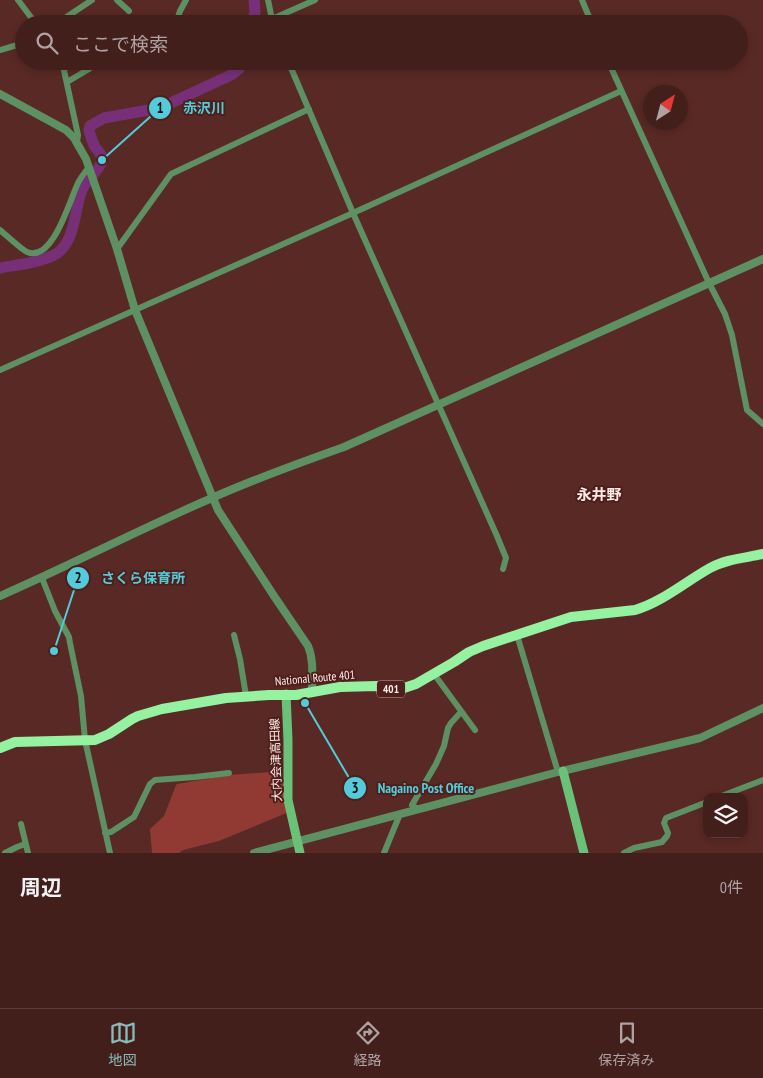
<!DOCTYPE html>
<html lang="ja">
<head>
<meta charset="utf-8">
<style>
	body { margin:0; font-family:"PT Sans Narrow","Noto Sans JP",sans-serif; background:#4a2725; color:#f1f3f6 }
	.controls { position:absolute; right:15px; bottom:15px; display:grid; overflow:hidden; border-radius:10px; box-shadow:0 2px 8px #0003 }
	.controls button { width:45px; height:45px; display:grid; place-items:center; padding:0; border:0; border-bottom:1px solid #5b3d3b; background:#431f1c; color:#f1f3f6; font:25px sans-serif }
	.compass { position:absolute; left:643px; top:85px; width:45px; height:45px; border-radius:50%; background:#431f1c; box-shadow:0 2px 8px #0003; rotate:36deg }
	.list { margin:0; padding:0; list-style:none }
	h2 { display:flex; justify-content:space-between; align-items:center; height:65px; margin:0; padding:0 20px; font-size:21px }
	h2 small { font-size:16px; font-weight:400; color:#afa2a3 }
	.icon { flex:none; width:28px; height:28px; fill:none; stroke:currentColor; stroke-width:2; stroke-linecap:round; stroke-linejoin:round }
	.map { position:relative; flex:none; width:763px; height:853px; overflow:hidden }
	.search { position:absolute; background:#431f1c; box-shadow:0 2px 8px #0003; left:15px; right:15px; top:15px; height:55px; display:flex; align-items:center; gap:12px; box-sizing:border-box; padding:0 18px; border-radius:28px; color:#afa2a3; font-size:19px }
	.sheet { height:155px; background:#431f1c }
	nav { display:flex; justify-content:space-around; align-items:center; box-sizing:border-box; height:70px; border-top:1px solid #5b3d3b; background:#431f1c; font-size:14px; color:#afa2a3 }
	nav a { display:grid; justify-items:center; gap:2px }
	nav .on { color:#8bbbb9 }
	.map>svg:first-child { display:block }
	.green { fill:#903a33 }
	.lines { fill:none; stroke-linecap:round; stroke-linejoin:round }
	.river { stroke:#773078; stroke-width:11 }
	.minor { stroke:#5d9163; stroke-width:6 }
	.tertiary { stroke:#5d9163; stroke-width:8 }
	.secondary { stroke:#6cc178; stroke-width:9 }
	.trunk { stroke:#94f2a0; stroke-width:10 }
	.labels { text-anchor:middle; stroke-width:4; stroke-linejoin:round; paint-order:stroke }
	.shield { fill:#4e1f1b; stroke:#c9adaa; stroke-width:1 }
	.shield-label { font-size:11px; font-weight:bold; fill:#feeae7 }
	.street-label { font-size:12px; fill:#feeae7; stroke:#4e1f1b }
	.quarter-label { font-size:15px; font-weight:bold; fill:#feeae7; stroke:#4e1f1b }
	.leader { fill:none; stroke:#53cbda; stroke-width:2 }
	.callout-dot { fill:#53cbda; stroke:#4e1f1b; stroke-width:2 }
	.mark-label { font-size:15px; text-anchor:middle; font-weight:bold; fill:#111 }
	.callout-label { font-size:14px; text-anchor:middle; font-weight:bold; fill:#53cbda; stroke:#4e1f1b; stroke-width:4; stroke-linejoin:round; paint-order:stroke }
</style>
</head>
<body>
<div class="map">
<svg width="763" height="853" viewBox="0 0 763 853">
	<rect width="100%" height="100%" fill="#592925"/>
	<path class="green" d="M270,772l13,2 6,38 -70,29 -36,9 -4,3h-27l-2,-24 14,-13 12,-31 1,-1 52,-9z"/>
	<g class="lines">
		<path class="river" d="M252,24l3,-12 -1,-12
			M0,268c16,-3 43,-6 56,-14 20,-13 18,-44 26,-64 4,-10 17,-19 20,-29 1,-7 -5,-10 -8,-16 -2,-5 -4,-10 -5,-15l1,-4 5,-3 9,-5 56,-10 71,-33 8,-6 4,-8"/>
		<path class="minor" d="M18,0l18,24
			M117,0l12,11
			M268,0l5,24
			M582,0l10,24
			M272,19l43,-19
			M56,24l36,-24
			M176,24l4,-13 6,-11
			M0,50l24,-7
			M62,61l16,74 -1,7
			M288,61l65,152 144,323 9,22 -3,11
			M608,61l101,222 16,31 7,21 15,75 16,14
			M67,82l22,-13 9,-8
			M0,230c6,5 22,20 27,22 26,11 43,-53 51,-69 3,-6 7,-11 11,-16
			M117,249l54,-75 138,-65
			M0,370l353,-157 268,-122
			M42,578l13,33 14,26 1,6 11,53 4,44 25,113
			M234,635l6,24 6,37
			M517,635l41,137
			M434,674l41,56
			M719,797l44,-17
			M418,809l-6,-4 24,-41 8,-18 4,-18 3,-5 10,-11
			M21,824l7,29
			M105,833l6,-1 23,-15 16,-33 5,-4 40,-3 34,-4
			M5,853l12,-6 8,-3
			M384,853l16,-39
			M624,853l10,-5 28,-6 5,-6 1,-3 -4,-10 2,-5 41,-16"/>
		<path class="tertiary" d="M0,94l66,36 8,8 12,21 31,90 18,61 83,200 56,86 34,50c6,14 4,30 4,45
			M0,596c71,-31 140,-67 212,-98 42,-19 87,-35 132,-51l419,-188
			M254,853l304,-81 142,-34 63,-30"/>
		<path class="secondary" d="M286,694l2,46v60l12,53
			M563,771l21,82"/>
		<path class="trunk" d="M0,748l15,-6 80,-2 14,-6 23,-15 6,-3 24,-7 64,-11 43,-3h27l44,-8 36,-1 12,2h16l12,-4 38,-22 15,-10 14,-6 88,-29 64,-7c27,-8 50,-28 75,-42 16,-9 35,-10 53,-14"/>
	</g>
	<g class="labels">
		<rect class="shield" x="377" y="680.5" width="28" height="17" rx="4"/>
		<g class="shield-label">
			<text x="391" y="693">401</text>
		</g>
		<g class="street-label">
			<text transform="translate(315 678) rotate(-5)" y="4">National Route 401</text>
			<text transform="translate(276 760) rotate(-92)" y="4">大内会津高田線</text>
		</g>
		<g class="quarter-label">
			<text x="599" y="500">永井野</text>
		</g>
	</g>
	<path class="leader" d="M102 160L160 108M54 651L78 578M305 703L355 788"/>
	<g class="callout-dot">
		<circle cx="102" cy="160" r="5"/>
		<circle cx="54" cy="651" r="5"/>
		<circle cx="305" cy="703" r="5"/>
		<circle cx="160" cy="108" r="12"/>
		<circle cx="78" cy="578" r="12"/>
		<circle cx="355" cy="788" r="12"/>
	</g>
	<g class="mark-label">
		<text x="160" y="113">1</text>
		<text x="78" y="583">2</text>
		<text x="355" y="793">3</text>
	</g>
	<g class="callout-label">
		<text x="204" y="113">赤沢川</text>
		<text x="143" y="583">さくら保育所</text>
		<text x="426" y="793">Nagaino Post Office</text>
	</g>
</svg>
<div class="controls">
<button><svg class="icon" aria-label="layers" viewBox="0 0 24 24"><path d="M12 4l9 5-9 5-9-5zM3 14l9 5 9-5"/></svg></button>
</div>
<svg class="compass" viewBox="-18 -18 36 36"><path d="M0-13l5 13h-10z" fill="#e53935"/><path d="M0 13l5-13h-10z" fill="#afa2a3"/></svg>
<div class="search"><svg class="icon" aria-label="search" viewBox="0 0 24 24"><circle cx="10" cy="10" r="6"/><path d="M15 15l6 6"/></svg>ここで検索</div>
</div>
<section class="sheet">
<h2>周辺<small>0件</small></h2>
<ul class="list">
</ul>
</section>
<nav>
<a class="on"><svg class="icon" aria-label="map" viewBox="0 0 24 24"><path d="M3 6l6-2 6 2 6-2v14l-6 2-6-2-6 2zM9 4v14M15 6v14"/></svg>地図</a>
<a><svg class="icon" aria-label="directions" viewBox="0 0 24 24"><path d="M12 3l9 9-9 9-9-9zM9 14v-3h6M13 9l2 2-2 2"/></svg>経路</a>
<a><svg class="icon" aria-label="saved" viewBox="0 0 24 24"><path d="M7 4h10v16l-5-4-5 4z"/></svg>保存済み</a>
</nav>
</body>
</html>
